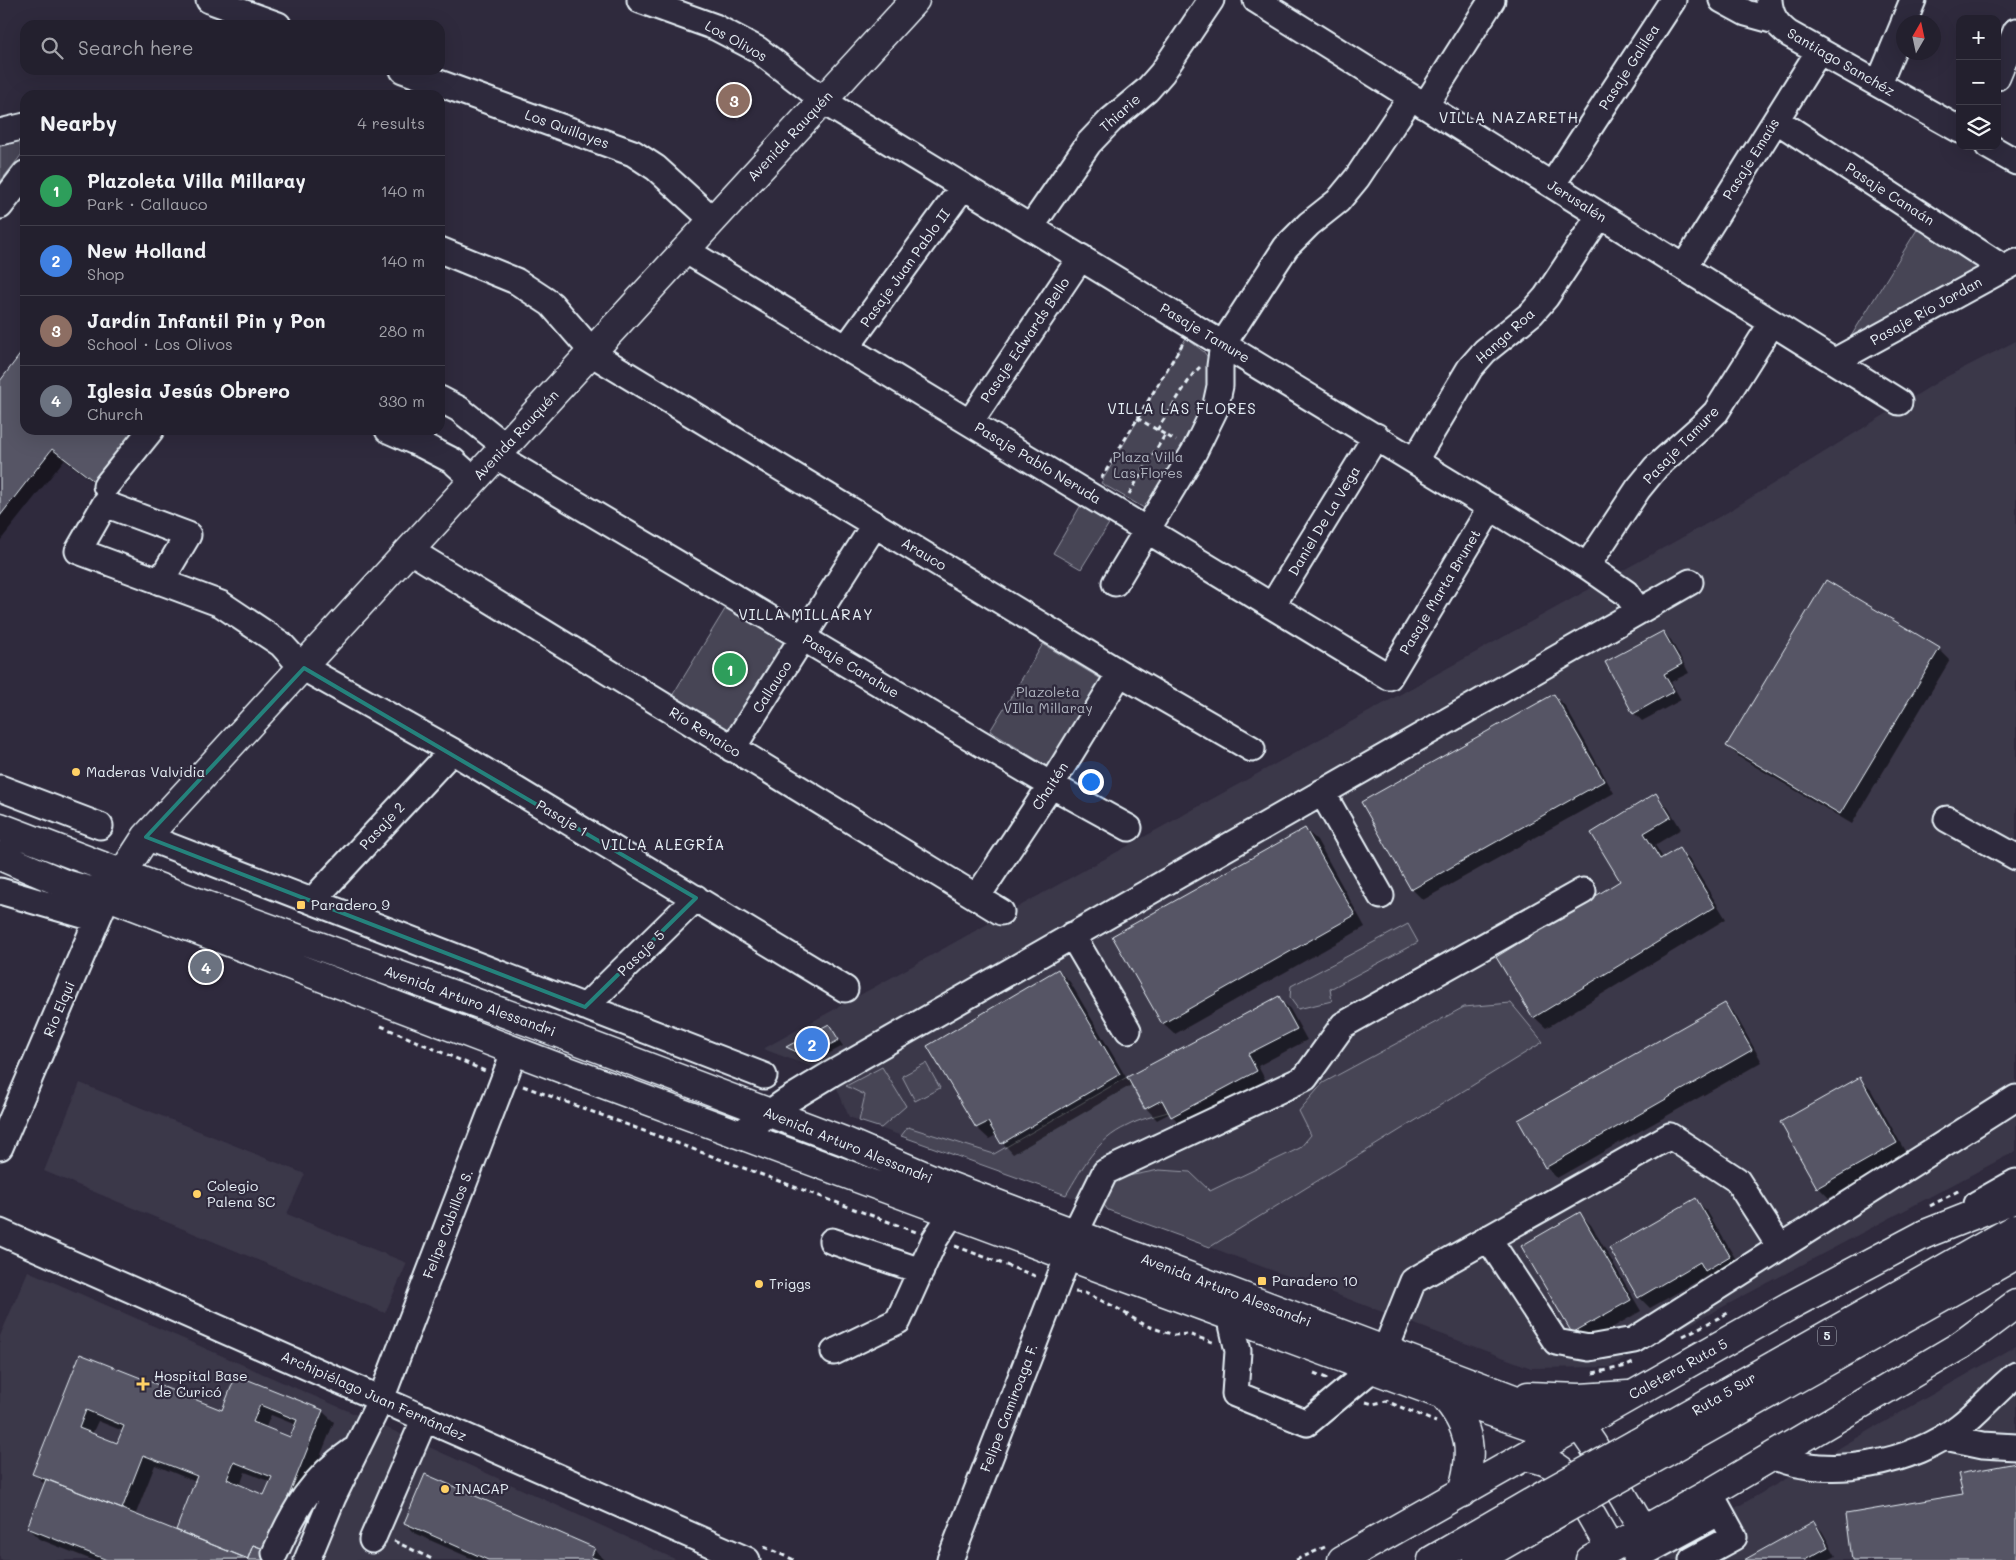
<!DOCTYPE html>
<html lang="en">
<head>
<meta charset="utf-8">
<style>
	body { margin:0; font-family:Mali,sans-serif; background:#2f2d3a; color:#f1f3f6 }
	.controls { position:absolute; right:15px; top:15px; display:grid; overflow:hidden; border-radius:10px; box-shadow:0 5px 20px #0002 }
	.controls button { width:45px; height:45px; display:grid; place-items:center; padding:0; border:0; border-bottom:1px solid #403e4a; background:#23202e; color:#f1f3f6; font:25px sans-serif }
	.compass { position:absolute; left:1896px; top:15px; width:45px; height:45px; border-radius:50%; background:#23202e; box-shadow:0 5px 20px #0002; rotate:9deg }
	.you { position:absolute; left:1090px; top:781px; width:18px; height:18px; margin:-12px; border:4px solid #fff; border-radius:50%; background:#1a73e8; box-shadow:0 0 0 8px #1a73e833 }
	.badge { display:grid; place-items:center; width:32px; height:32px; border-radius:50%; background:#ffd166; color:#fff; font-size:16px; font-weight:700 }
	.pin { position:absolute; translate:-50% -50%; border:2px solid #fff; box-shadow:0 1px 5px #0006 }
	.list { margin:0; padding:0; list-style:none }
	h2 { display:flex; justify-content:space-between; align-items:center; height:65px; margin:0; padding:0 20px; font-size:21px }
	h2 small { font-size:16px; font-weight:400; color:#a3a3aa }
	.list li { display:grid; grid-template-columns:32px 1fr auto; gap:15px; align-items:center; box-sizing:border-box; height:70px; padding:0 20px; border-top:1px solid #403e4a }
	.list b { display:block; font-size:19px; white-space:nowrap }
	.list p { margin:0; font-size:16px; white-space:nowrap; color:#a3a3aa }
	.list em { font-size:16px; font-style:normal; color:#a3a3aa }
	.icon { flex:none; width:28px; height:28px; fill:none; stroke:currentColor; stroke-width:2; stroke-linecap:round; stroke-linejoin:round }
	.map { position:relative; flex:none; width:2016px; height:1560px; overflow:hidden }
	.search { position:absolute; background:#23202e; box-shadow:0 5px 20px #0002; left:20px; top:20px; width:425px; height:55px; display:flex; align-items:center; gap:12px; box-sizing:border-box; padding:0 18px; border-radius:15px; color:#a3a3aa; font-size:19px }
	.panel { position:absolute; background:#23202e; box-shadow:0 5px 20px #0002; left:20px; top:90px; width:425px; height:345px; border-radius:15px }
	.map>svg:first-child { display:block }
	.built { fill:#3b3749 }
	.green { fill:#464455; stroke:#979aa6 }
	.shadow { fill:#0007; fill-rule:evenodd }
	.building { fill:#575565; stroke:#e8f1f8; fill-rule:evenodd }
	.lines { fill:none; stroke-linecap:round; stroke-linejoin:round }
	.minor-casing { stroke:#e8f1f8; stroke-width:29 }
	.major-casing { stroke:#e8f1f8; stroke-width:31 }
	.highway-casing { stroke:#e8f1f8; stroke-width:31 }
	.path { stroke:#e8f1f8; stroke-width:3; stroke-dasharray:5 4; stroke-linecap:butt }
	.minor { stroke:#2f2a3d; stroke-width:25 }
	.major { stroke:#2f2a3d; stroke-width:28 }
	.highway { stroke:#2f2a3d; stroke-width:28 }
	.highway-bridge-casing { stroke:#e8f1f8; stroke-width:31; stroke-linecap:butt }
	.highway-bridge { stroke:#2f2a3d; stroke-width:28 }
	.marked { fill:none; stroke:#25827c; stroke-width:4; stroke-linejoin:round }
	.poi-dot { fill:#ffd166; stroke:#2f2a3d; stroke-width:2 }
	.labels { text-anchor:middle; stroke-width:4.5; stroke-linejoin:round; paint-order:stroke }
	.shield { fill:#2f2a3d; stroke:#b0b5c0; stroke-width:1 }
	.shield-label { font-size:12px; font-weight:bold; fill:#e8f1f8 }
	.street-label { font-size:14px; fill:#e8f1f8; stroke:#2f2a3d }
	.park-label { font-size:14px; fill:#afb4bf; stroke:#2f2a3d }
	.poi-label { font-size:14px; fill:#e8f1f8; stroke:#2f2a3d; text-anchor:start }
	.neighbourhood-label { font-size:15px; letter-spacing:1px; fill:#e8f1f8; stroke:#2f2a3d }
</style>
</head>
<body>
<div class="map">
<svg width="2016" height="1560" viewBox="0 0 2016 1560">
	<rect width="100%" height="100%" fill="#2f2a3d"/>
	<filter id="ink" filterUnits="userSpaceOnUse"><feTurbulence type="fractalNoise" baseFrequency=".02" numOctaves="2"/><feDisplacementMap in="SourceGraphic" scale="10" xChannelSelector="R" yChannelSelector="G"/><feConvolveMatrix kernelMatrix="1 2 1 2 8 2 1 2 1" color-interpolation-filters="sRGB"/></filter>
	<g filter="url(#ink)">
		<path class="built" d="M730,80l24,20 -16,20 -24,-20z
			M2016,341v810l-406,216 -79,1 -321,-121 -361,-130 -18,-43 -68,-25 963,-536 218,-135z
			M80,1083l225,91 -18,40 120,49 -22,50 -341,-142z
			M28,1271l366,160 283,129h-677v-224z
			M2016,1346v214h-371l163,-94z"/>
		<path class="green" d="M7,137l13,5 2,12 -22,28v-42z
			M1918,228l64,39 -137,79z
			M1186,338l18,14 13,18 -1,29 -60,116 -55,-32z
			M1081,505l29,17 -29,47 -28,-16z
			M727,606l62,36 -59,91 -58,-37z
			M1043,644l58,35 -54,87 -57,-35z
			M1408,924l10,18 -88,47 2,12 -34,8 -8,-11 1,-12z
			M1511,1003l32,39 -333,205 -102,-37 -7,-9 12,-22 46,-9 31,2 20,19 90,-43 11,-13 -12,-24 24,-28 141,-76z
			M926,1063l14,25 -25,13 -13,-25z
			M882,1067l24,39 -25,22 -22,-7 6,-26 -19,-9z
			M1127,1077l17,32 18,-9 6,12c-13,4 -28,7 -41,14 -31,14 -44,41 -61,69l-165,-59 7,-9 86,27z"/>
		<path class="shadow" d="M25,350v80h131l-49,62 -43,-32 -64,81v-158z
			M1663,632l8,8 18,33 -18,9 10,18 -39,21 -8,-8z
			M1939,649l11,11 -98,164 -113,-67 -11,-11z
			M1554,695l11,11 49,87 -191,107 -11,-11z
			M1655,795l12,11 14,23 -26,16 8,13 15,-9 12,11 36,59 -180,109 -12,-11 88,-135z
			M1305,829l12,11 48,87 -190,107 -12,-11z
			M1058,970l12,12 57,97 152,-81 11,11 17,31 -49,26 9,17 -84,45 -13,-15 -13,7 -11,-12 -13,-24 -120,70 -17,-19 -7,4 -12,-11 -48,-82z
			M1725,1004l11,12 26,46 -205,116 -11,-11z
			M829,1025l14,21 -30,16 -20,-10 -5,-5z
			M1860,1079l11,11 36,65 -78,43 -11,-11z
			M1696,1200l11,11 34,57 -24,14 -7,-8 -60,34 -11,-11z
			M1580,1214l11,11 50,86 -57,33 -11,-11 -50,-87z
			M80,1355l143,57 13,-35 86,34 12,11 -54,135 7,3h-195l-53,-21 -11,-11 17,-43 -11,-12zM271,1415l25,10 -5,14 -26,-10zM98,1421l25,10 -5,14 -26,-11zM155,1465l41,17 -20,50 -41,-16zM245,1472l26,10 -6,14 -25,-10z
			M405,1523l189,26 11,11h-130l-59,-26z
			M1814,1523l8,8 14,25 -8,4h-81z"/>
		<path class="building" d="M25,348v82h111l-41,52 -43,-33 -52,67v-135z
			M1826,580l114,68 -100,166 -114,-68z
			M1663,631l19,33 -18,10 10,17 -41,23 -28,-52z
			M1554,694l50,87 -193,109 -50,-88z
			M1656,793l15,24 -27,16 16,26 19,-11 36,59 -182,111 -37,-61 124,-76 -29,-48z
			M1305,828l50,87 -193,109 -50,-88z
			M1058,969l62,105 -119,70 -13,-22 -12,6 -49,-82z
			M1279,996l18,33 -49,25 9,17 -86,46 -9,-17 -17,9 -18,-32z
			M1725,1003l27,47 -207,118 -27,-48z
			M829,1024l10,16 -32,17 -21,-10z
			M1860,1077l37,66 -80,45 -37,-66z
			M1696,1198l34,58 -25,15 -5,-9 -62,36 -29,-50z
			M1580,1212l51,88 -59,33 -51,-87z
			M80,1354l142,56 14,-35 87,35 -56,140 -14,-5 -5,14 -72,-29 21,-54 -54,-21 -21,54 -90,-35zM260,1405l37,15 -7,17 -37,-15zM86,1410l38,16 -7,17 -38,-15zM234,1462l38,15 -8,18 -37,-16z
			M2016,1463v97h-164l-6,-46 117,-20 -5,-20z
			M425,1474l170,74 -4,9 8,3h-111l-84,-37z
			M46,1479l76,30 126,50 -141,1 -80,-32z
			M1814,1521l14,26 -23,13h-61z
			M253,1545l34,13 -1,2h-39z"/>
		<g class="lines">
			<defs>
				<path id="minor" d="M209,0l69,25
					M640,0l75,27 42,22 74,57 756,460 39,27 13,18
					M1256,0l643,402
					M1722,0l24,13 29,8
					M1769,0c1,16 8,25 20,34l171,96
					M1904,22l9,-22
					M403,70l230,83 23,15 57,52
					M1997,77l19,-46
					M1879,83l25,-60
					M1425,106l67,-106
					M1776,120l227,148
					M0,132l25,-6
					M1988,146l28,16
					M1552,185l121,-185
					M0,206l25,-32
					M1031,227l58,-84 22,-23 36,-30 15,-17 49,-73
					M440,250l76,31 35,23 45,52 524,317 132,76
					M685,250l704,427 102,-170
					M1684,267l135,-216
					M846,348l117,-161
					M1835,361l181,-99
					M440,399l19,10 46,37
					M970,422l111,-165
					M388,430l34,15 31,16 21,19
					M496,456l555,329 78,43
					M1415,460l55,-92 15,-17 47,-38 14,-16 54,-82
					M106,486l45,-56
					M409,550l592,362
					M1587,566l51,-77 18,-22 46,-41 14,-14 56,-89
					M160,582l28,-47 -83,-31 -27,47 143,53 60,40 21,23 150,84 393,238
					M1115,583l79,-131 21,-43 5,-23v-20l3,-22 63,-97 23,-23 29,-23 19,-23 54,-81
					M1272,606l104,-170
					M732,749l143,-225
					M0,788l100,38
					M1322,792l59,104
					M1947,819l69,38
					M146,837l618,239
					M0,891l97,28
					M977,897l74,-112 69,-112
					M312,901l140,-150
					M1072,935l56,95
					M585,1007l111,-109
					M739,1134l46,-32 46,-28 859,-492
					M0,1147l103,-241 15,-26
					M1977,1204l39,-22
					M0,1232l747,328
					M1073,1232l8,-11 24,-49 200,-94 38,-53 240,-134
					M1488,1238l68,104 33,6 45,-8 382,-242
					M832,1241l89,30
					M1230,1316l8,35 -3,43 72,29 65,-54
					M1385,1351l28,-70 257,-145 67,44 43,67
					M834,1352l64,-31 37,-82 17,-26
					M1945,1437l38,8 33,2
					M1773,1456c55,25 141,7 187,-30 20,-15 36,-36 56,-51
					M372,1540l53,-122
					M275,1553c19,-43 37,-75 77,-102
					M1635,1558l85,-46
					M307,1560l26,-63 48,-98 134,-349
					M950,1560l118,-304
					M1692,1560l42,-23 -24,-44"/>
				<path id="major" d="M0,827l197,75 332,120 315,119 100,43 607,229 29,13 13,19 50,85
					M0,856l65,28 43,12 452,172 883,327 108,38
					M122,874l24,-37 769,-837
					M1443,1395c29,33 31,58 19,98
					M1528,1396l52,2 48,-3
					M1524,1457c19,1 34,8 47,23l39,68
					M1342,1560l449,-255 134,-71
					M1590,1560l120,-67 251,-148"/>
				<path id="highway" d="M1925,1234l91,-36
					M1961,1345l55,-41
					M1637,1443l379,-215
					M1650,1461l366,-206
					M1432,1560l119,-69
					M1477,1560l86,-50"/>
			</defs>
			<use href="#minor" class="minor-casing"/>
			<use href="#major" class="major-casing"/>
			<use href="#highway" class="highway-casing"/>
			<path class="path" d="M1137,418l39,23
				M1157,430l36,-56 7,-7
				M1101,479l82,-136
				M1129,494l36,-59
				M381,1026l104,45
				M523,1086l393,146
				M1930,1206l30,-16
				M955,1246l83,31
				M1075,1292l10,1 30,14 29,18 30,10 14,-1 27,9
				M1683,1336l45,-23
				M1314,1373l12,5v3
				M1593,1373l34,-7 6,-3
				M1366,1402l7,2 13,-3 50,21
				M394,1541l40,19
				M764,1547l30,13
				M1296,1560l29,-13"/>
			<use href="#minor" class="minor"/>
			<use href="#major" class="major"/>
			<use href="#highway" class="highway"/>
			<defs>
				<path id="highway-bridge" d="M1551,1491l86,-48
					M1563,1510l87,-49"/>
			</defs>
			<use href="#highway-bridge" class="highway-bridge-casing"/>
			<use href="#highway-bridge" class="highway-bridge"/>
		</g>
	</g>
	<path class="marked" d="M304,668l392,230 -111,109 -439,-170z"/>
	<g class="poi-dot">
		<circle cx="76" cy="772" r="5"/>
		<rect x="296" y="900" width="10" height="10" rx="2.5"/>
		<circle cx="197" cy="1194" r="5"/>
		<rect x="1257" y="1276" width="10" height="10" rx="2.5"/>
		<circle cx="759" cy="1284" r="5"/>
		<path d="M140.5 1376.5h5v5h5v5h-5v5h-5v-5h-5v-5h5z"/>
		<circle cx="445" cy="1489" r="5"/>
	</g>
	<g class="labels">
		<rect class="shield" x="1818" y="1326.5" width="18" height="19" rx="4"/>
		<g class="shield-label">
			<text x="1827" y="1340">5</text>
		</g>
		<g class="street-label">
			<text transform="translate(736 41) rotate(29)" y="5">Los Olivos</text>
			<text transform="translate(1841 62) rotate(30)" y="5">Santiago Sanchéz</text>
			<text transform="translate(1629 67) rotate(-57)" y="5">Pasaje Galilea</text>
			<text transform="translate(1120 113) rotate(-42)" y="5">Thiarie</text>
			<text transform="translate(567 129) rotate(20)" y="5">Los Quillayes</text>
			<text transform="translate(790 136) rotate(-47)" y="5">Avenida Rauquén</text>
			<text transform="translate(1751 159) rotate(-58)" y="5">Pasaje Emaús</text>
			<text transform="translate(1890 194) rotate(33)" y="5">Pasaje Canaán</text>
			<text transform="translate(1577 201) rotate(32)" y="5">Jerusalén</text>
			<text transform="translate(905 268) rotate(-54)" y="5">Pasaje Juan Pablo II</text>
			<text transform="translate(1926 311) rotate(-29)" y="5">Pasaje Río Jordan</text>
			<text transform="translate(1205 333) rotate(31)" y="5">Pasaje Tamure</text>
			<text transform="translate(1505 336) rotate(-42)" y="5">Hanga Roa</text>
			<text transform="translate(1025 340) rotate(-56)" y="5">Pasaje Edwards Bello</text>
			<text transform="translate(516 435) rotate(-47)" y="5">Avenida Rauquén</text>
			<text transform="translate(1681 445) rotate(-46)" y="5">Pasaje Tamure</text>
			<text transform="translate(1038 463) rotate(31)" y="5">Pasaje Pablo Neruda</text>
			<text transform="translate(1324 521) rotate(-59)" y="5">Daniel De La Vega</text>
			<text transform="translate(924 554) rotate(31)" y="5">Arauco</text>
			<text transform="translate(1440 592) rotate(-59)" y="5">Pasaje Marta Brunet</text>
			<text transform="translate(851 666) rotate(31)" y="5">Pasaje Carahue</text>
			<text transform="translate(772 687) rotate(-57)" y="5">Callauco</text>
			<text transform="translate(705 732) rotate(32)" y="5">Río Renaico</text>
			<text transform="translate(1050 786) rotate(-57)" y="5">Chaitén</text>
			<text transform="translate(562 818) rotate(31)" y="5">Pasaje 1</text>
			<text transform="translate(382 826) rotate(-47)" y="5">Pasaje 2</text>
			<text transform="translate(641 953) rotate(-44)" y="5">Pasaje 5</text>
			<text transform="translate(470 1001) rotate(20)" y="5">Avenida Arturo Alessandri</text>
			<text transform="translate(59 1009) rotate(-67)" y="5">Río Elqui</text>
			<text transform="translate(848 1145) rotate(22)" y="5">Avenida Arturo Alessandri</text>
			<text transform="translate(448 1224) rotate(-69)" y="5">Felipe Cubillos S.</text>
			<text transform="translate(1226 1290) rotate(21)" y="5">Avenida Arturo Alessandri</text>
			<text transform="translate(1678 1369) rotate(-29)" y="5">Caletera Ruta 5</text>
			<text transform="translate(1724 1394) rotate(-30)" y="5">Ruta 5 Sur</text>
			<text transform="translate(374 1396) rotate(24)" y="5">Archipiélago Juan Fernández</text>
			<text transform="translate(1009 1408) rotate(-69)" y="5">Felipe Camiroaga F.</text>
		</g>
		<g class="park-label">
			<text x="1148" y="462">Plaza Villa<tspan x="1148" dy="16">Las Flores</tspan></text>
			<text x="1048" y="697">Plazoleta<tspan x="1048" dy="16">VIlla Millaray</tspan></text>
		</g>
		<g class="poi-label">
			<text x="86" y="777">Maderas Valvidia</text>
			<text x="311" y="910">Paradero 9</text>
			<text x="207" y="1191">Colegio<tspan x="207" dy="16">Palena SC</tspan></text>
			<text x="1272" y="1286">Paradero 10</text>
			<text x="769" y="1289">Triggs</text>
			<text x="154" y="1381">Hospital Base<tspan x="154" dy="16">de Curicó</tspan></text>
			<text x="455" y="1494">INACAP</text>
		</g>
		<g class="neighbourhood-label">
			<text x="1509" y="123">VILLA NAZARETH</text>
			<text x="1182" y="414">VILLA LAS FLORES</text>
			<text x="806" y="620">VILLA MILLARAY</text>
			<text x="663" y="850">VILLA ALEGRÍA</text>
		</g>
	</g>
</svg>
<div class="controls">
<button>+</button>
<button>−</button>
<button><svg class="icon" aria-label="layers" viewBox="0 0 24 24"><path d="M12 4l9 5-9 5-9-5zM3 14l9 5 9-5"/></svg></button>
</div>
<svg class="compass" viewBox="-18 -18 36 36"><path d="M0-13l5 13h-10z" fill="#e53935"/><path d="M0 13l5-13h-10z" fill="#a3a3aa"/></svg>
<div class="you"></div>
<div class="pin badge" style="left:730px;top:669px;background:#2e9e5b">1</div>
<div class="pin badge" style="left:812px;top:1044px;background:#3f7fe0">2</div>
<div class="pin badge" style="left:734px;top:100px;background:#8d6e63">3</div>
<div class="pin badge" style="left:206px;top:967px;background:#6b7280">4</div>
<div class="search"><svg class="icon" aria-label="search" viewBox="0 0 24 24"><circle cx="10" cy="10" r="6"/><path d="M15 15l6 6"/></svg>Search here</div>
<section class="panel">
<h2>Nearby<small>4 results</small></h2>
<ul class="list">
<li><span class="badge" style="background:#2e9e5b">1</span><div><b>Plazoleta Villa Millaray</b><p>Park · Callauco</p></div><em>140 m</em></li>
<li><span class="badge" style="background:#3f7fe0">2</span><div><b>New Holland</b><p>Shop</p></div><em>140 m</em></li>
<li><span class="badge" style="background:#8d6e63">3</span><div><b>Jardín Infantil Pin y Pon</b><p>School · Los Olivos</p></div><em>280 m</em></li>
<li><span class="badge" style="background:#6b7280">4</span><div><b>Iglesia Jesús Obrero</b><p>Church</p></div><em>330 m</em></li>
</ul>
</section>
</div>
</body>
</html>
